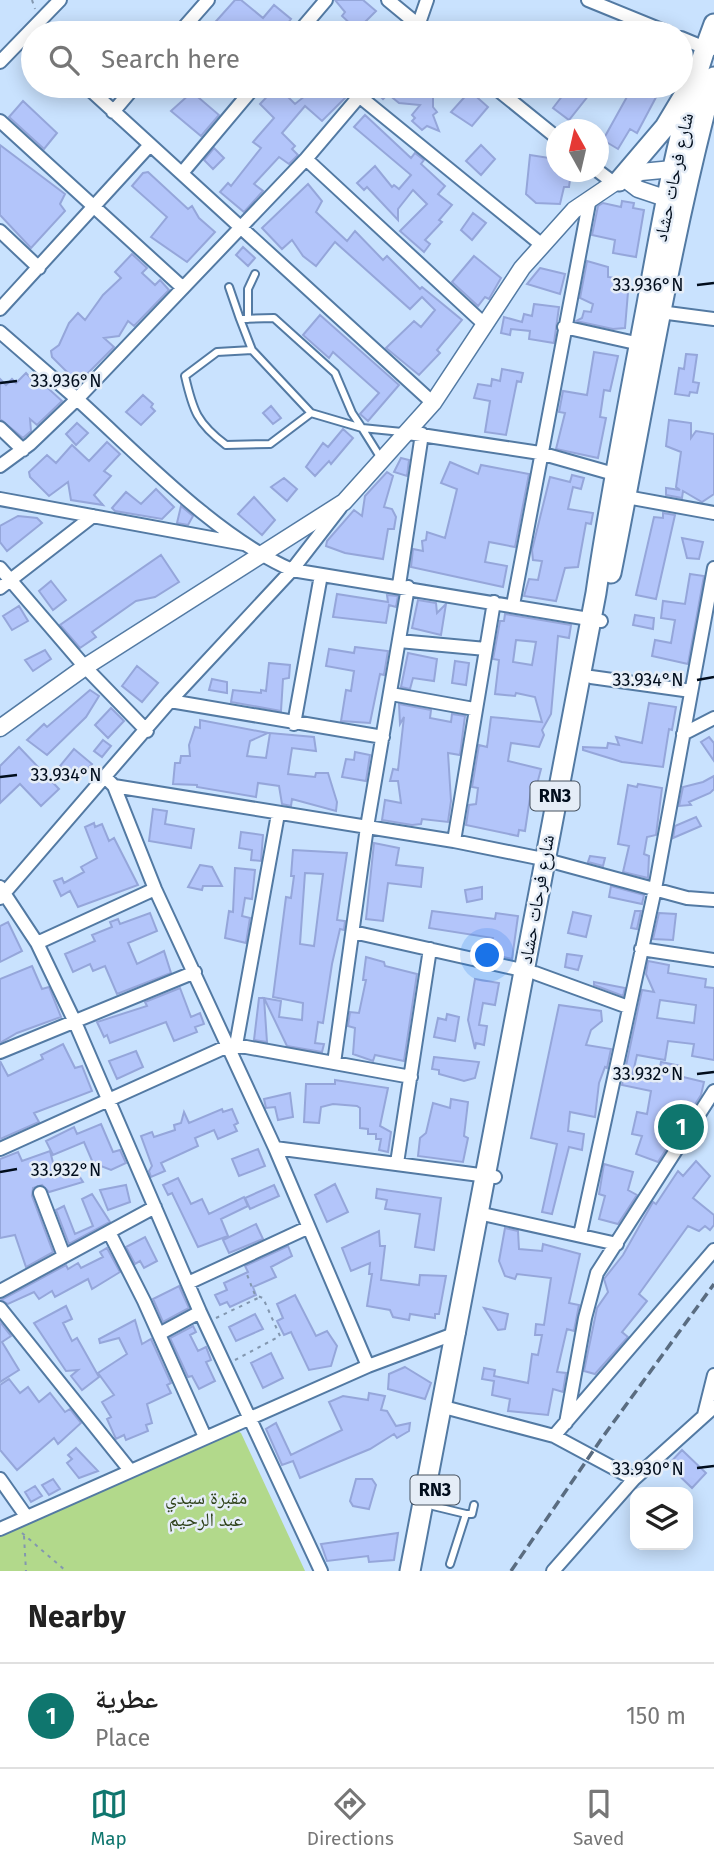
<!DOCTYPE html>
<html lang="en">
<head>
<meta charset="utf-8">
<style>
	body { margin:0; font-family:"Fira Sans","Noto Naskh Arabic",sans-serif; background:#f6f6f6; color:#222 }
	.controls { position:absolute; right:21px; bottom:21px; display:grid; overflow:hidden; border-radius:14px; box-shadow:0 4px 18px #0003 }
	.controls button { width:63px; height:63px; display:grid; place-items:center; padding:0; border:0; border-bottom:2px solid #e0e0e0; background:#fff; color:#222; font:35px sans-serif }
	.compass { position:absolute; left:546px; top:119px; width:63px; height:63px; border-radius:50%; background:#fff; box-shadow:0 4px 18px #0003; rotate:352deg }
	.you { position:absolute; left:488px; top:956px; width:24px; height:24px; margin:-18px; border:5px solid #fff; border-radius:50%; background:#1a73e8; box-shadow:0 0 0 10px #1a73e833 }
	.badge { display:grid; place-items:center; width:46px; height:46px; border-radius:50%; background:#0f766e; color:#fff; font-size:23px; font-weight:700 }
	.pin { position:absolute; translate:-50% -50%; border:4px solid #fff; box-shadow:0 2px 7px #0006 }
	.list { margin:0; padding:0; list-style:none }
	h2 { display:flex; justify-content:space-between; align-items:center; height:91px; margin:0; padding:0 28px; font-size:30px }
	h2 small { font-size:23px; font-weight:400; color:#767676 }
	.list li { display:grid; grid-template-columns:46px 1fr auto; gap:21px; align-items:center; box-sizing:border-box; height:105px; padding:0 28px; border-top:2px solid #e0e0e0 }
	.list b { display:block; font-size:26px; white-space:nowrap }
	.list p { margin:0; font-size:23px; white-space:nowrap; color:#767676 }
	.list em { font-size:23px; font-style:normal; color:#767676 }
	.icon { flex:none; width:38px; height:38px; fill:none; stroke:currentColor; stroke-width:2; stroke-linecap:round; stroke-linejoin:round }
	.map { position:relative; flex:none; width:714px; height:1571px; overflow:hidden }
	.search { position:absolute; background:#fff; box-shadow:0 4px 18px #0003; left:21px; right:21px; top:21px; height:77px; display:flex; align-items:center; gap:18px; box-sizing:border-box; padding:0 24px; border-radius:38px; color:#767676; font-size:26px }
	.sheet { height:196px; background:#fff }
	nav { display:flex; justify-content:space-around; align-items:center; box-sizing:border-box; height:98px; border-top:2px solid #e0e0e0; background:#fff; font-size:19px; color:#767676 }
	nav a { display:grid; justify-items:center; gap:4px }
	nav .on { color:#0f766e }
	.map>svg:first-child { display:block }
	.green { fill:#b2d98b }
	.building { fill:#b3c5fa; stroke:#95a6da; stroke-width:2; fill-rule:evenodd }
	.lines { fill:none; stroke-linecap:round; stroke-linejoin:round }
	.service-casing { stroke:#537aa3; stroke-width:10 }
	.minor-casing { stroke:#537aa3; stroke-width:16 }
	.tertiary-casing { stroke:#537aa3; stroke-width:19 }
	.primary-casing { stroke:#537aa3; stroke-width:23 }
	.path { stroke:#8397af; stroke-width:2; stroke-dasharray:3.5 5; stroke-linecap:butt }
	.service { stroke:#fff; stroke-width:6 }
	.minor { stroke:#fff; stroke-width:12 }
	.tertiary { stroke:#fff; stroke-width:16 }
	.primary { stroke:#fff; stroke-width:19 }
	.rail { stroke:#5a6c80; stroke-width:3.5; stroke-dasharray:10 5; stroke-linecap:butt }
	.ticks { fill:none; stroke:#010d1c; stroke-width:2.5 }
	.labels { text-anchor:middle; stroke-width:5; stroke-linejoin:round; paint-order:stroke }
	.shield { fill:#e5edf7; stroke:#45505e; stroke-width:2 }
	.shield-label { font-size:18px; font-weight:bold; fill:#010d1c }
	.street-label { font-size:19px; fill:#010d1c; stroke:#e5edf7 }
	.park-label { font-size:19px; fill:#2e4119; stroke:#e5edf7 }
	.ticks-label { font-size:18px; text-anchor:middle; fill:#010d1c; stroke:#e5edf7; stroke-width:5; stroke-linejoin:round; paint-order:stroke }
</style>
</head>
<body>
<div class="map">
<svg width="714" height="1571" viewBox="0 0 714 1571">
	<rect width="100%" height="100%" fill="#c9e2fe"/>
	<path class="green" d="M230,1427l11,6 64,138h-305v-39z"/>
	<path class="building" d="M235,0h6l22,18 11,-13 17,14 -11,14h-64l-6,-5z
		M335,0h28l13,11 -19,19 -15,-14 3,-4z
		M277,86l18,18 21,-17 7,7 6,-8h12l9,7 -28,28 -17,-15 -23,27 13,13 -3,3 6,6 -9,9 -10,-7 -25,27 9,7 -19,21 -24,-20 8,-9 3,3 30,-38 -8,-6 21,-24 -14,-14z
		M378,86h43l9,8 3,-2v15l4,5 -4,3 6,16 -12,-5 -5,4 -10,-9 3,-3 -3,-3 8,-10 -21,-2 -11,-9 -5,5 -7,-7z
		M570,86h26l-27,34 -16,-12z
		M633,86h29l-25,47 -7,-4 -12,20 -15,-9z
		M470,91l18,16 -16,19 -21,-14z
		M192,92l27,23 -18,21 -30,-25z
		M23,101l34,32 -13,16 -35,-32z
		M365,115l46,43 4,-5 9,7 -3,4 24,22 -7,8 14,11 -13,15 3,2 -17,18 5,4 -6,8 -24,-21 27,-27 -14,-14 -15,19v11l-31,-33 -3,3 -7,-7 18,-17 17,21 2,-2 5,4 12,-14 -57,-48z
		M0,145l65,49 -5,10 5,7 -34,37 -31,-33z
		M481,145l14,14 -14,16 -15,-14z
		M214,148l10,10 -11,11 -9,-9z
		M530,155l26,4v13h15l-2,15h-5l-4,17 -24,-1 -10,-9z
		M148,172l40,37 4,-3 7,12 16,14 -28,30 -36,-25 16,-20 -35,-31 11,-13z
		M308,184l14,17 -6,11 31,29 8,-10 28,29 4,-4 33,33 2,-2 40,33 -25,30 3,3 -21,22 -33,-27 28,-27 7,6 14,-17 -13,-13 -12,12 -75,-67 -19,24 -13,-10 -11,-16 -10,9 -20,-21z
		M622,201l12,2 -1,5 11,2 -8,47 -23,-4 2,-13 -23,-5 6,-29 5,-3 18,4z
		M473,213l13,10 -14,17 -11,-10z
		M243,247l12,11 -7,8 -12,-11z
		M132,254l15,14 -5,5 13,12 5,-5 9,10 -35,36 -6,-5 -9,15 -15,2 10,9 -36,36 -26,-26 -1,-6 8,-6 10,-22 9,-10 7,7 18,-25 18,-17 -6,-6z
		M474,256l27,22 -12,21 -4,-2 -7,9 -26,-24z
		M587,261l21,6v10l21,3 -4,48 -12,1 -37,-8 6,-3 2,-7 7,1 2,-8 -13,-6z
		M540,268l25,6 -5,20 -33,-10z
		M534,304l25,3 -5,36 -25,-4 1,-8 -19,-2 -1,6 -9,-2 3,-16 18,5 2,-8 8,2z
		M320,315l79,70 -31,36 -8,-7 19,-21 -46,-41 -4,6 -26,-23z
		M594,352l24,4 -8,35 -6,-1 -4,27 6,1 -8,40 -42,-9 9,-36 -6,-1 4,-21 24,4z
		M686,354l11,1 -4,27 6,1 -2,10 -7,-1 -1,4 -14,-2 4,-26 5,1z
		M502,369l21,4 -2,9 -4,-1 -11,54 -21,-3 5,-31 -16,-3 4,-14 13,2 1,-7 8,2z
		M26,373l9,10 4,-3 23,21 -25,24 -7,-6 1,12 -8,7 -23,-19v-40l6,6 6,-6 4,4z
		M143,395l10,9 -2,3 4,4 -14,14 -15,-13z
		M271,406l10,12 -8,6 -10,-11z
		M669,420l22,3v15l5,-7 18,3v60l-12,8 -19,-11 -1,7 -16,-3v-7l14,2 -4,-3 5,-35 -15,-6z
		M77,423l11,10 -12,12 -10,-11z
		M343,429l10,9 -22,26 -2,-3 -14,15 -9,-9 17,-24 5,4z
		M107,442l13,12 -16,17 7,5 -17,19 9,10 -32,-5 -3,-18 -19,14 -19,-19 -1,-5 18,-17 9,8 16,-18 17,16z
		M401,458l8,2 -2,16 -13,-4z
		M450,462l28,12 3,-9 48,9 -14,73 -26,-5 -4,20 22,4 -4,21 -92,-20 2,-18 10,2 -1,-10 4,-1 1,-8 18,6 12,-49 -16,-6z
		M387,472l6,4 -9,31 8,2 4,8 -2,12h-6l-5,30 -38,-6 -19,-7 1,-5 27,-31 8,6 3,-20z
		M572,475l12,3 -3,11 -8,-2 -5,22 25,4 -2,11 -5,-1 -8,44 -13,1 -9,33 -32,-5 5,-17 9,1 4,-19 -9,-1 -1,-10 18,-73 20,5z
		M284,478l13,11 -10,12 -16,-14z
		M156,489l18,18 -12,12 -47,-8 -3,-3 14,-16 15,12z
		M254,497l21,23 -13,15 -24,-21z
		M181,506l12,10 -5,9 -11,-2z
		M663,513l12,2 -19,84 -20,-4 18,-78 9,1z
		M18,516l19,2 5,5 -35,28 -7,-9v-16z
		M682,538l21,4 -4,17 -12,-1z
		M161,555l18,27 -24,15 -19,4 -44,31 4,5 -16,11 -20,-23z
		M690,574l14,2 -16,88 -36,-8 3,-16 16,3 4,-23 -14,-2 2,-17 22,3z
		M51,581l15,19 -13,10 -14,-19z
		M337,594l51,8 -1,-7 11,1 -2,11 -7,-2 -3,18 -53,-6z
		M418,600l18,3 1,10 9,-9 -5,31 -29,-7z
		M19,606l9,15 -16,9 -9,-14z
		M505,614l66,11 -2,13 -11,-2 -7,78 -9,16 2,5 -5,12 -28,-4 -3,18 33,8 -6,23 -4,-1 -6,40 -6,-1 -1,6 -52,-11 3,-20 7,-1 2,-16 -6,-1 7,-42 8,2 4,-30 51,5 -7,-25 -19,-4 -1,3 -20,-2 4,-34 -6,-1 7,-38h4zM516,640l20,2 -4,23 -19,-3z
		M635,615l19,3 -1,11 -20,-4z
		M355,647l33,4 -4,24 -4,-1 -10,49 -29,-2 5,-31 5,1 3,-20 -28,-5 3,-17 25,4z
		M45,650l6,9 -18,12 -8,-11z
		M408,653l29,6 -3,22 -21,-3 -3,11 -9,-2z
		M455,661l14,2 -3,22 -14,-2z
		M269,663l21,2 -1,13 -6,1 -2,32 -50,-9 2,-12 28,3v-3l5,1z
		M137,666l21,17 -16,19 -20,-16z
		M212,679l15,3v11l-18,-3z
		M90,690l9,6 -13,21 -39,38 -20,-15 17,-16 3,3z
		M649,703l27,4 -4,23 -3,-1 -6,38 -41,-5 -39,-12v-3l24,1 1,-5 11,2 -3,-8 26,6z
		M399,704l32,6 -1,8 21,4 1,-8 13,2 -5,39 -12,-2 3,48 -3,21 -26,-3 -1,5 -9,1 -30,-5 3,-20 16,3 -3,-22h-8l3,-12 5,1 6,-53 -4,7z
		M111,708l13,13 -16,17 -13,-13z
		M200,720l68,13 -18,8 -3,15 19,2 4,-25 44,4 2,14 -24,-3 -4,26 27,3 1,-4h12l9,29 -1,9 -44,-12 -1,7 -9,-2 -3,-18 -21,-3 -2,14 -59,-10v-2l-24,-1 2,-21h5l1,-7h9l-1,-11 6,-18 5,1z
		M709,737l5,6v18l-13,-19z
		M103,740l8,6 -9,11 -8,-6z
		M19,747l40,42 -18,17 -21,-22 -20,19v-37z
		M74,749l18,15 -14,16 -18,-14z
		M355,752l15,3 -4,26 -24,-4 4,-18 8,1z
		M714,776v13l-4,4 -21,9 2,3 -12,1 4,-19 20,-5z
		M638,784l24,4 -6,47 -9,2 -3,17 5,2 -1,22 -25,-6 6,-26 -11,-2 10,-59 9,2z
		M153,809l14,2 -2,13 29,5 -3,19 -42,-7z
		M696,817l5,9 -28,12 2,-12z
		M94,823l1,4 7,-3 7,17 5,-3 24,47 -60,22 -8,-16 -9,5 -7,-15 8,-3 2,5 20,-11 -3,-5 16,-9 -12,-31z
		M241,832l22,3 -2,26 -10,-1 1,-10 -13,-2z
		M374,843l25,5 -3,17 27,3 -2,19 -33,-4 -5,38 -17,-2z
		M293,850l54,3 -10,67 8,1 -1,9 -4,-1 -8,35 -9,59 -5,-1 -3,21 9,1 -2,8 -35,-6 -23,-48 17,3 -2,16 23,3 1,-17 -30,-6 13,-100 5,1 3,-22h-3zM305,873l18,1 -9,72 -14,-2z
		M590,856l15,2 -2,8 -15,-4z
		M200,865l12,2 10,19h-19l-1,4 -14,-3z
		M235,868l20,2 -3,29 -7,-1 -3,18 8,2 -4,25 -21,-5 4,-27 4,1z
		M611,886l33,9 -2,9 -33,-7z
		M482,887v12l-15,3 -2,-12z
		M432,911l63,8 1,-6 22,3 -6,43 -21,-5 2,-16 -64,-10z
		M635,911h6l-4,18 -6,-1z
		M573,912l18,4 -5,21 -18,-4z
		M150,913l7,18 -29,12 9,21 27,-13 7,22 -54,21 -12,-28 -12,5 -3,-7 -17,8 -8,-18 30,-13 -3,-6 20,-8 -2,-5 8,-3 2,5z
		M659,913l17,1 -3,26 -20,-1z
		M8,922l14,29 -22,11v-36z
		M567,954l15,2 -4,14 -13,-3z
		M366,957l18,5 1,4 32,8 -13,87 -29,-6 -2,6 -20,-7 2,-26 -7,-2 2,-14 9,1 7,-33h-3z
		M648,961l21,4 -1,8 38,6 -1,8 9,1v72l-22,-4 2,-12 -26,-3 -3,19 -28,-5 -5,22 25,5 4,-20 20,4 -2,10 25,6 -3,13 -43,67 -22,-8 6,-18 -10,-2 5,-22 10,2 4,-23 -29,-6 20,-95 12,2 -8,-18zM660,1000l36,5 -2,18 -37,-5z
		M32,966l10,23 7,-2 12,30 -44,16 -17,10v-64z
		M475,979l24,4 -4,22 -12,-2 -4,22 8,1 -3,19 -8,-2 -1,6 -7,-29z
		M594,982l31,6 -2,8 -29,-11z
		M180,988l11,29 9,-4 4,11 -9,3 2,5 -23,9 -8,-19 -56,21 -3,-8 -3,2 -7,-15 50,-16 -2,-4z
		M259,998h5l3,44 -13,-2z
		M559,1005l42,6 1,10 -11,9 -5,15 25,4 -4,19 -2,-1 -6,16 -4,34 -25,-5 -2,19 16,3 -2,16 -13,-3 -17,67 -10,-2 15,-68 -26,-6z
		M447,1014l12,3 -4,24 -21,-4 4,-19 8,2z
		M63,1044l12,24 7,-2 10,25 -58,22 5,9 -39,17v-78l8,15 35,-17 -2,-4z
		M136,1051l7,16 -26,12 -8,-18z
		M434,1057l45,5 -4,16 -11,3 -25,-7v-4l-7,-1z
		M335,1080l53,8 -8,38 11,6 -3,20 -9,-2 2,-11h-5v-5h-8v-5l-8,-1v-20l-3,-2 -24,-2 -12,3 -2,16 -15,-1 2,-38h29z
		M290,1093l3,24 -15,3 -3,-13 -9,1 -2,-9z
		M451,1099l17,3 -4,34 4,2 -5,24 -45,-6 2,-18 6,-5 7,-30 17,5z
		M222,1109l1,3 9,-3 6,14 -4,2 3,6 -19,8 -4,-9 -19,8 3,8 -37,17 4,8 -14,6 -2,-6 3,-5 -11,-30 11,-4 2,5 21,-7 -1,-5 7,-2 3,-11 5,11z
		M101,1124l12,28 7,-2 6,13 -15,7 -18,-7 -9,-21 -31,13 -7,-14 28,-14 3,7z
		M258,1149l7,17 -26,10 -7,-17z
		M50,1151l6,23 20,-3 7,11 -34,10 -7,-7 -9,3 -1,8 21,56 -27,15 -11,-32 -15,3v-79l18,-7 4,9z
		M696,1161l14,15 -17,22 21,17v10l-4,5 -5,-4 -6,5 -11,-5 -49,68 8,7 -25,31 6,5 -33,37 -11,-3 13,-63 11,-16 -4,-13 19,-24 30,-53 3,2 22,-33 5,5z
		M604,1164l29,8 -5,18 9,5 -19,29 -19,-5 6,-23 -6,-2z
		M178,1178l13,26 11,-5 7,15 35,-17 4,9 -27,13 7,17 -30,11 -26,-54 -4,2 -5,-10z
		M335,1184l13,28 -21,10 -12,-27z
		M126,1185l4,17 -22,8 -8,-20z
		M274,1185l5,11 -29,13 -5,-11z
		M377,1189l64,9 -7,52 -19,-3 5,-33 -35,-5 2,-9 -11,-2z
		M92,1194l18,28 -41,22 -13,-34 8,-4 11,28 18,-8 -11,-27z
		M256,1224l7,15 -34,14 -6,-13z
		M505,1228l13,3 1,18 23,2 1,-7 37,10 -11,49 10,2 -5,26 -7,-2 -1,4 -9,39 9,1 -3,19 -10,-3 -5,26 -40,-4 2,-12 -18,-4 2,-14 -12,-2 2,-11 11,2 -1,6 34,7 4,-29 6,1 4,-20h-7l1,-11 8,1 7,-47 -34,-4 -2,5 -10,-3 -6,-15z
		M379,1231l1,15h5l-4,34 38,5 1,-10 26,1 -7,38h-4v4l-25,-4 -1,6 -16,-3 -3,-7 -23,-4 5,-32h-3l1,-11 -19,8 -9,-23z
		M145,1237l12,24 -13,7 -4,-7 -5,3 -9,-17z
		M288,1246l4,10 -21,11 5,10 -23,10 3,8 -26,12 -3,-5 -7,3 -5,-10 12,-5 -3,-7 24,-11 -3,-6z
		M107,1248l13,24 -28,17 -4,-10 -33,18 -3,-6 -13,8 -5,-7 -26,12 -7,-4 65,-35 2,4 10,-6 3,5 22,-11 -3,-5z
		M179,1286l10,22 -26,14 -10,-23z
		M295,1295l21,41 11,-5 10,15 -6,20 -22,4 -18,-38 -7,3 -7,-14 6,-3 -6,-14z
		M66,1306l6,13 -9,4 9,18 5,-3 22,39 -17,13 -11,-14 7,-6 -12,1 -32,-48z
		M484,1308l24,6 -3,15 -7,1z
		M255,1314l8,15 -27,12 -7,-14z
		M135,1320l7,24 9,-5 20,44 -4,2 4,8 -24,11 5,19 -6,2 2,6 -22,9 -2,-5 -8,4 -9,-20 4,-2 -9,-15 12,-7 -16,-22 29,-19 -8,-16 -19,5 -1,-4z
		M0,1322l11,14 -9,6 17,28 -19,12z
		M193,1326l3,6 -6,3 8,16 8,-4 5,13 -5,2 9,19 -16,8 -7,-13 -4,1 -18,-39z
		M271,1353l12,25 -20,10 -12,-25z
		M405,1367l26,16 -6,16 -37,-10 1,-15z
		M9,1379l11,14 8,-6 11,15 11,-9 15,19 5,-3 11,14 -23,21 -4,-6 -37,32 -17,-20v-65z
		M369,1393l16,3 -4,14 6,1 9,15 14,-3 -1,8 -12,7 -3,-4 -24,15 -70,29 -7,-17 -11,4 -16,-36 10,-6 15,32 51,-25 -13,-28 14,-6 25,4z
		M76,1448l22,23 -19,7 -12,-15 5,-4 -4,-4z
		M682,1450l24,23 -14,15 -24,-23z
		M53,1479l7,10 -11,6 -7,-10z
		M356,1479h16l4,6 -7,24 -16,-3 -3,-5z
		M35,1486l7,10 -11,6 -6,-10z
		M398,1533l-4,27 -25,2 -1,-6 -41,5 -6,-17z"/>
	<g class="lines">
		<defs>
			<path id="service" d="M229,287l11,32
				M248,319v-30l7,-15
				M252,350l-12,-31 34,-1 61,55 17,40 10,15 40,4
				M311,413l-41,31 -44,1c-29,-22 -33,-34 -41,-69l32,-24 35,-2 59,63 51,15 20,32
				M433,1506l33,8 -16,50
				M466,1514h6l2,-9"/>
			<path id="minor" d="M388,0l40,33
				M588,0l81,33
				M179,33l29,-33
				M298,33l28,-33
				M412,33l6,-7 9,-26
				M681,38l29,12
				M0,62l60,-62
				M86,86l347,317
				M368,86l-62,73 -229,240c62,56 139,138 215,171l309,51
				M493,86l63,51
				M359,96l183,149
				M113,112l22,-26
				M0,121l183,167
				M306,159l177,164
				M598,171l16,12
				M182,173l73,-87
				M0,231l39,37
				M0,309l149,-163
				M660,312l54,7
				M564,327l76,17
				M0,332l77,67 -47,45 -30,22
				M0,428l23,22
				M408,433l132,20 74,21
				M621,496l93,17
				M0,499l244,45
				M0,568l85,99 62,64
				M399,585l23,-151
				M0,588l93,-72
				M513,605l77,-407
				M399,641l87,8
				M591,677l100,14
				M391,694l83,15
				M170,701l213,36
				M294,724l27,-149
				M683,734l31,-16
				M106,778l8,8 41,103 120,259 93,218
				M114,786l340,55 89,18 144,39 27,2
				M454,841l40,-239
				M0,887l37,56 37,77 126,292 121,259
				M0,898l170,-197 122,-131 48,-62
				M353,932l182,41 93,34
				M37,943l118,-54
				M641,949l73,11
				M236,1045l42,-231
				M0,1052l195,-80
				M334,1063l33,-236 41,-240
				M275,1148l220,29
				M0,1149l228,-103 18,1 165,30
				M397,1163l33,-214
				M40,1193l24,63
				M478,1213l139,31
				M109,1232l35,69 61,136
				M580,1235l75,-346 59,-321
				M188,1283l119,-55
				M0,1291l155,-84
				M0,1308l129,161
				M159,1334l41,-22
				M440,1406l114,30 80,43
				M704,1415l10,-40
				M566,1423l19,-105 12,-45 117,-182
				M554,1436l160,-186
				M0,1479l26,37
				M0,1529l368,-163 91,-34
				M553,1571l81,-92 80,-72"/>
			<path id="tertiary" d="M625,179l13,10 39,13
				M0,728l85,-61 259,-165 89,-99 89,-135 52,-58 40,-27 27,-11 42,-4"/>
			<path id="primary" d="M619,181l46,-54 21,-35
				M611,573c33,-166 59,-333 103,-496
				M410,1571l186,-978c14,-97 33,-193 51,-289 17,-94 33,-190 67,-280"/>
		</defs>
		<use href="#service" class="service-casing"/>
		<use href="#minor" class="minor-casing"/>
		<use href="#tertiary" class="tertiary-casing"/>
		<use href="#primary" class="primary-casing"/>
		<path class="path" d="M32,0l3,9
			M216,1318l42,-20
			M235,1360l45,-24 -17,-38 -8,-3 -9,-23
			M22,1533l44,38
			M24,1536l2,35"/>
		<use href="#service" class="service"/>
		<use href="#minor" class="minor"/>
		<use href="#tertiary" class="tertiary"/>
		<use href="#primary" class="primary"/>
		<path class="rail" d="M511,1571l91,-133 112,-154"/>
	</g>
	<path class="ticks" d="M697,285l17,-2M0,383l17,-2M697,680l17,-3M0,777l17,-2M697,1074l17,-2M0,1172l17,-3M697,1468l17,-2"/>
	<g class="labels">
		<g class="shield">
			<rect x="530.5" y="781.5" width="49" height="29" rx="5"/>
			<rect x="410.5" y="1475.5" width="49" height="29" rx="5"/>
		</g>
		<g class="shield-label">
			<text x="555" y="802">RN3</text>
			<text x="435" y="1496">RN3</text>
		</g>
		<g class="street-label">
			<text transform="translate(673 177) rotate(-78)" y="7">شارع فرحات حشاد</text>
			<text transform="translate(536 899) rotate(-80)" y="7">شارع فرحات حشاد</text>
		</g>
		<g class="park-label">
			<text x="206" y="1504">مقبرة سيدي<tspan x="206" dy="22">عبد الرحيم</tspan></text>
		</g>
	</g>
	<g class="ticks-label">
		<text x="648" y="291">33.936°N</text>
		<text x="66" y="387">33.936°N</text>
		<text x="648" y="686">33.934°N</text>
		<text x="66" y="781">33.934°N</text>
		<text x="648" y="1080">33.932°N</text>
		<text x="66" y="1176">33.932°N</text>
		<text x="648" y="1475">33.930°N</text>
	</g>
</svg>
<div class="controls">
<button><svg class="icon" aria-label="layers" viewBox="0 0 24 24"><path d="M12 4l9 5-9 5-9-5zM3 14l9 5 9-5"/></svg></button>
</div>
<svg class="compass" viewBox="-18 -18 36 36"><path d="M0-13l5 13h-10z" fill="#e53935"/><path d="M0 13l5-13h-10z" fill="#767676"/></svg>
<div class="you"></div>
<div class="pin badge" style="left:681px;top:1127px">1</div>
<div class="search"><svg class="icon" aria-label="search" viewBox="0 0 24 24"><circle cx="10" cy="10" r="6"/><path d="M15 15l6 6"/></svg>Search here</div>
</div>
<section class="sheet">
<h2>Nearby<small></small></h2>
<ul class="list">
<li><span class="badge">1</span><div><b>عطرية</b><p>Place</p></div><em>150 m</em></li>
</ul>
</section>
<nav>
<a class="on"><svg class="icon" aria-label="map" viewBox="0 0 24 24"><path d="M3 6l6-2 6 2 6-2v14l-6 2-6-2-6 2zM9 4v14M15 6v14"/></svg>Map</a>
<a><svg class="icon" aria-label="directions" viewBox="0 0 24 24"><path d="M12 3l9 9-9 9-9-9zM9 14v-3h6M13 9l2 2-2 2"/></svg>Directions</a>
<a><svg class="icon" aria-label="saved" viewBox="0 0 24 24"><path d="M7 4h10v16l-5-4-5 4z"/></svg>Saved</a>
</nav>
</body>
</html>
